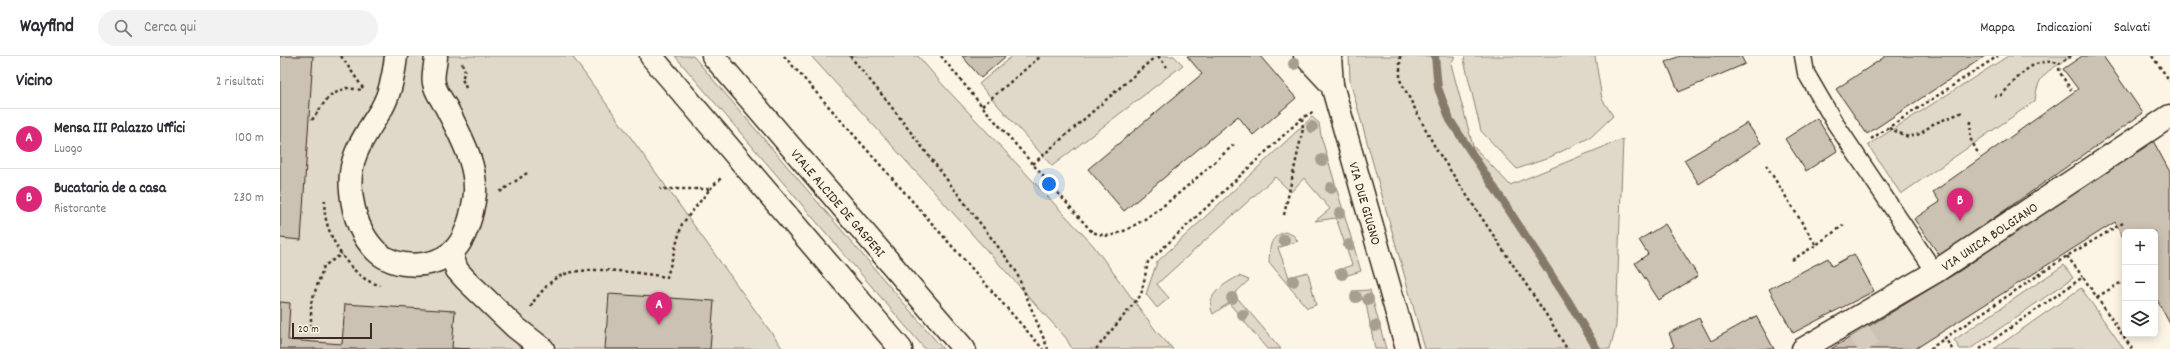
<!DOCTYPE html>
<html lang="it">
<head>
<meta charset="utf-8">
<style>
	body { margin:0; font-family:Dekko,sans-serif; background:#f2f2f3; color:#2b2b33 }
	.controls { position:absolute; right:12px; bottom:12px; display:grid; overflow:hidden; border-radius:6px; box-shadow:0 2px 10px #0003 }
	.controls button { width:36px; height:36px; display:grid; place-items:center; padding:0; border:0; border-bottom:1px solid #e1e1e2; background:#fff; color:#2b2b33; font:20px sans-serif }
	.scale { position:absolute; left:12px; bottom:10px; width:80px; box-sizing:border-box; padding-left:4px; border:2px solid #3b2a1e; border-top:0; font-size:11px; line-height:14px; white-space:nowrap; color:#3b2a1e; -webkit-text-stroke:3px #fcf5e5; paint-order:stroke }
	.you { position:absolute; left:769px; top:128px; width:14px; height:14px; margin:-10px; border:3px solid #fff; border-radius:50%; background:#1a73e8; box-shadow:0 0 0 6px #1a73e833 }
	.badge { display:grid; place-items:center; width:26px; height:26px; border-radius:50%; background:#db2777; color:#fff; font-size:13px; font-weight:700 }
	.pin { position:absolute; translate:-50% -33px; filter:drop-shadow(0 1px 2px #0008) }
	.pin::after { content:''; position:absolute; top:21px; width:14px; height:12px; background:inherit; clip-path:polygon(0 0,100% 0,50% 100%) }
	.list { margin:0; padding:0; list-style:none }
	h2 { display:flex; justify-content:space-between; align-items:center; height:52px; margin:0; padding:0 16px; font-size:17px }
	h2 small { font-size:13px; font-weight:400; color:#7c7c81 }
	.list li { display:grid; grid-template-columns:26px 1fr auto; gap:12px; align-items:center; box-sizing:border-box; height:60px; padding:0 16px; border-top:1px solid #e1e1e2 }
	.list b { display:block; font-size:15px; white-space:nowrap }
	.list p { margin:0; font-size:13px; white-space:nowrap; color:#7c7c81 }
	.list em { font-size:13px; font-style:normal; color:#7c7c81 }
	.icon { flex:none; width:22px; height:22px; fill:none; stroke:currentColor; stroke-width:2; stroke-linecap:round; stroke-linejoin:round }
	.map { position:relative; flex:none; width:1890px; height:293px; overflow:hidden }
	header { display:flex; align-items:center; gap:24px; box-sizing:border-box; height:56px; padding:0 20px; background:#fff; border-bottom:1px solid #e1e1e2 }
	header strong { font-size:19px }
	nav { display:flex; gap:22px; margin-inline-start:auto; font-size:14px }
	.search { width:280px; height:36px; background:#f2f2f3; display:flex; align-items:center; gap:10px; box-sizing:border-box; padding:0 14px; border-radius:22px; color:#7c7c81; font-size:15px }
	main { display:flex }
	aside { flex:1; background:#fff }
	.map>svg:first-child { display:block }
	.green { fill:#e0d8c8; stroke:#8e8173 }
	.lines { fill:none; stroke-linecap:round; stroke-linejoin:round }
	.stream { stroke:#85796b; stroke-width:8 }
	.building { fill:#ccc2b3; stroke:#3b2a1e }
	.street-tunnel { stroke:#d5ccbd; stroke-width:22; stroke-dasharray:22 11; stroke-linecap:butt }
	.lane-casing { stroke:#3b2a1e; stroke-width:19 }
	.street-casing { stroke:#3b2a1e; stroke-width:25 }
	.secondary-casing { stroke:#3b2a1e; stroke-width:25 }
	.path { stroke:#3b2a1e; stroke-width:2.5; stroke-dasharray:3 3; stroke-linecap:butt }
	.lane { stroke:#fcf5e5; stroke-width:16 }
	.street { stroke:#fcf5e5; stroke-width:22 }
	.secondary { stroke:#fcf5e5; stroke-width:22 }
	.tree { fill:#a89e8f }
	.labels { text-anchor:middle; stroke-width:4; stroke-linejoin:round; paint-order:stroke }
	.street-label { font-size:14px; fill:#3b2a1e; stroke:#fcf5e5 }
</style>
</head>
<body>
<header>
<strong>Wayfind</strong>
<div class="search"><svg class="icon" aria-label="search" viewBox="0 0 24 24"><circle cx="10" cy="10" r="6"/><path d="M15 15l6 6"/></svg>Cerca qui</div>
<nav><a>Mappa</a><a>Indicazioni</a><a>Salvati</a></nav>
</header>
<main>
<aside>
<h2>Vicino<small>2 risultati</small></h2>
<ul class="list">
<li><span class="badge">A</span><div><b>Mensa III Palazzo Uffici</b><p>Luogo</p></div><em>100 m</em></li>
<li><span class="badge">B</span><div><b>Bucataria de a casa</b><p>Ristorante</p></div><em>230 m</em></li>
</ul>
</aside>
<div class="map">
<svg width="1890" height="293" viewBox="0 0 1890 293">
	<rect width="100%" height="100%" fill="#fcf5e5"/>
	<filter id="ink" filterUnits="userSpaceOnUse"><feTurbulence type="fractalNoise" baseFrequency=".025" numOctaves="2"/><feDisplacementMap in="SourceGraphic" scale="8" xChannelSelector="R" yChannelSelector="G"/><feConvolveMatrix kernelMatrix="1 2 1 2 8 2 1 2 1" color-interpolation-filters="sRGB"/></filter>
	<g filter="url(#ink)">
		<path class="green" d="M0,0h292l211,293h-503z
			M395,0h18l250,293h-18z
			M531,0h107l25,29 150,160 64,87 16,17h-101l-6,-11z
			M732,0h162l9,9 -131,101 -73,-82z
			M1069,0h106l-4,8 22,82 37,39 113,-46 -7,187 -6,23h-185l-75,-268z
			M1185,0h130l7,43 11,17 -22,21 -45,22 -29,10 -36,-38 -17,-71z
			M1728,0h64c-23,16 -34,15 -37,45l-134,93 -33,-49z
			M1032,61l7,6 2,13 40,135 -23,7 -3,-7 17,-6 -16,-47 -21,3 15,-12 -26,-31 -13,14 -16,-15 -118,107 12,14 -12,10 -11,-14 11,-32z
			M1005,176l8,3 5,6 -20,7 11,29 19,-5 8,33 -9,3 -38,-46c1,-15 0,-25 16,-30z
			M1784,209l9,13 -103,71h-10l-6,-9z
			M959,220l10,4 -15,14 47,55h-14l-38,-46 -16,11c-10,-19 13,-31 26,-38z
			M1801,232l43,61h-130z
			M1090,234l16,59h-11l-10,-50 -11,2 -2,-10z"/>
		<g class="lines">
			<path class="stream" d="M1155,0l3,32 12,32 119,182 28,47"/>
		</g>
		<path class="building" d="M0,0h33l-12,184 -21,-2z
			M682,0h44l-25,22z
			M907,0h73l36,42 -43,37 -15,-19 -114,95 -36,-42 114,-95z
			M1400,0h61l4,8 -66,28 -13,-30z
			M1606,0h99l-118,78 -31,-45z
			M1802,0h21l40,57 -203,143 -26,-37 26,-17 -7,-10 145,-103 -15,-20z
			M1537,62l20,33 -31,20 -21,-32z
			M1467,67l14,20 -62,41 -15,-24z
			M1871,81l19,35v152l-15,-28v-64h-30v9l-10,-19 -200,127h-84l130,-79z
			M1385,168l33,52 -39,24 -24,-37 13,-9 -9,-14z
			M1574,198l20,37 -81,42 -24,-44 59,-31 4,8z
			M329,238l105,7 -4,48h-105z
			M0,246l10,1 -2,37 54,4 3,-40 110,7 -3,37 18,1h-190z
			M1476,260l18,33h-105l5,-3 -5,-13 30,-15 12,23z"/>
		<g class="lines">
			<path class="street-tunnel" d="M1579,276l11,17"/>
			<defs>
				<path id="lane" d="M1523,0l3,17 29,50 100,149"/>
				<g id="street">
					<path d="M116,0c-2,18 -5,36 -14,52 -16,27 -35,48 -31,83 2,21 9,44 25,60 19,18 55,18 76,1 13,-11 19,-34 22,-51 6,-33 -14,-66 -28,-94 -4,-7 -11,-16 -12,-24 -2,-8 2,-19 2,-27"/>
					<path d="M1025,0l27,29"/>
					<path id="s1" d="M1050,0l2,29 75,264"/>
					<path d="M171,197l6,17 8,9 50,48 28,22"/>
					<path id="s2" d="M1523,293l132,-77 235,-156"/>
				</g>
				<g id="secondary">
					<path d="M371,0l250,293"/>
					<path id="s3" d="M433,0l251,293"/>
				</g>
			</defs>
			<use href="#lane" class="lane-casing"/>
			<use href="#street" class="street-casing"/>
			<use href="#secondary" class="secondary-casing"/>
			<path class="path" d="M61,0l22,32
				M504,0l259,293
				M570,0l37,45 128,168 33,80
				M661,0l41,50 110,126c7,2 14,5 21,3 39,-12 91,-65 123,-92
				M878,0l9,11
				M1120,0v24l36,69 115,173 16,27
				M1791,0l-11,7 -1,8 12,19
				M1872,0l18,25
				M182,7l3,8 -3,8 4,9
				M1714,40l7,-1c19,-17 28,-39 59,-32
				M702,50l59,-50
				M32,64l17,-24 17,-8 17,2
				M1691,65l-1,17 9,17
				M1609,72l19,9 12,-3 13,-10 30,-12
				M1591,83l127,-83
				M753,108l123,-108
				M1486,109l50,80 28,-20
				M430,133l12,-12
				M220,136l27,-19
				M45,144c-5,28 25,80 55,85
				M1004,159l19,-86 -1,-11
				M1787,200l16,21
				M1512,204l24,-15
				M1817,241l28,-17
				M251,251l2,-5c7,-8 17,-22 27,-26 27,-12 78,-3 107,1l15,-53 28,-35h-50
				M31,271v-24l13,-37 18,-12
				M816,293l45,-54 7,-33 154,-144 11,-6
				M1650,293l15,-11
				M1672,293l-7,-11 122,-82 56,-33
				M1700,293l103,-72 49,72"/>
			<use href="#lane" class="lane"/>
			<use href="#street" class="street"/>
			<use href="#secondary" class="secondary"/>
		</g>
		<g class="tree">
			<circle cx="1014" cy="8" r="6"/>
			<circle cx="1032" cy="71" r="6"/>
			<circle cx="1042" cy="104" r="6"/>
			<circle cx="1051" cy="132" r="6"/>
			<circle cx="1060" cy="157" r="6"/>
			<circle cx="1004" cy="184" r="6"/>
			<circle cx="1069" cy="189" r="6"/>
			<circle cx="1062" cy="218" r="6"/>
			<circle cx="1013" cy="225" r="6"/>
			<circle cx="1076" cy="241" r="6"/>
			<circle cx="952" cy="242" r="6"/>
			<circle cx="1088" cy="243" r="6"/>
			<circle cx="963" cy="259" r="6"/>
			<circle cx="1095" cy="270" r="6"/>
		</g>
	</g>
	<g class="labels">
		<g class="street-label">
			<text dy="5" stroke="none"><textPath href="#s3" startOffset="193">VIALE ALCIDE DE GASPERI</textPath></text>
			<text dy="5" stroke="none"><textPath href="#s1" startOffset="152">VIA DUE GIUGNO</textPath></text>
			<text dy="5" stroke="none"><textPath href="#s2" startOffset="218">VIA UNICA BOLGIANO</textPath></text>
		</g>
	</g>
</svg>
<div class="controls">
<button>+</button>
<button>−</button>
<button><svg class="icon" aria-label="layers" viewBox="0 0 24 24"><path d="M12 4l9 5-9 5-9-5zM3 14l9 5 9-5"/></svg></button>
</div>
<div class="scale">20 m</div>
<div class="you"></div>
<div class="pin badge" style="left:379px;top:269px">A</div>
<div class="pin badge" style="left:1680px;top:165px">B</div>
</div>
</main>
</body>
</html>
